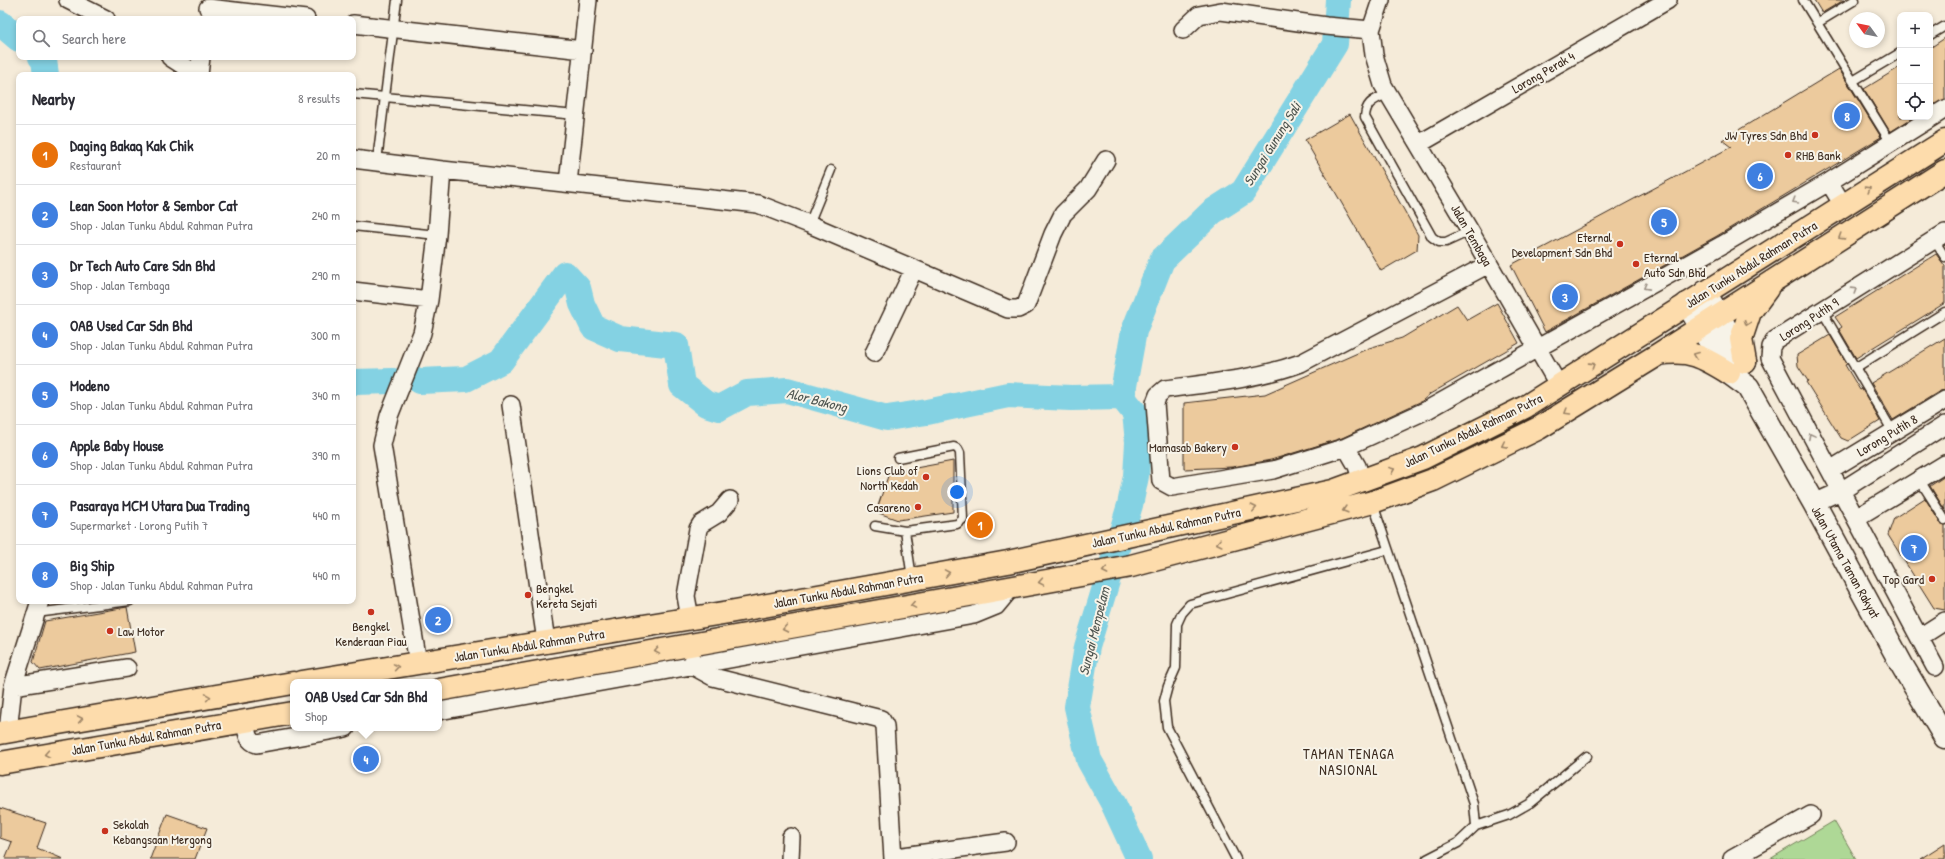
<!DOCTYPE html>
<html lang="en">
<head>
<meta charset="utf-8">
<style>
	body { margin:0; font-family:"Patrick Hand",sans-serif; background:#f2f2f3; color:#2b2b33 }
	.controls { position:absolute; right:12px; top:12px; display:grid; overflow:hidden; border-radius:8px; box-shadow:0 2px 6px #0003 }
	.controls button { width:36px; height:36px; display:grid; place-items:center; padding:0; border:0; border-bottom:1px solid #e1e1e2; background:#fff; color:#2b2b33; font:20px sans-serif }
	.compass { position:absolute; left:1849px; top:12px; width:36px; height:36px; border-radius:50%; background:#fff; box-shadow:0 2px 6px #0003; rotate:303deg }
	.you { position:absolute; left:957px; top:492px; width:14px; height:14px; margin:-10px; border:3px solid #fff; border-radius:50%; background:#1a73e8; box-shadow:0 0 0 6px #1a73e833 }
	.badge { display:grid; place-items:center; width:26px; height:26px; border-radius:50%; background:#111827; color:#fff; font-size:13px; font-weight:700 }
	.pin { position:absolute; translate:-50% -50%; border:2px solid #fff; box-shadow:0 1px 4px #0006 }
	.popup { position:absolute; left:290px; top:679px; width:152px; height:52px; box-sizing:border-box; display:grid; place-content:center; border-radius:8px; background:#fff; filter:drop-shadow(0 1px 3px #0005); font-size:13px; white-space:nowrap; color:#7c7c81 }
	.popup b { font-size:15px; color:#2b2b33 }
	.popup::after { content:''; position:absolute; left:50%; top:100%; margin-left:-8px; border:8px solid transparent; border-top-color:#fff }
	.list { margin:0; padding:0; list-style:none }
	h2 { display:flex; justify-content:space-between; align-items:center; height:52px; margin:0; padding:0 16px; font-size:17px }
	h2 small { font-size:13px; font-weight:400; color:#7c7c81 }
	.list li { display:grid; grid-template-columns:26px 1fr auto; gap:12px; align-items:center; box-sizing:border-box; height:60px; padding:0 16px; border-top:1px solid #e1e1e2 }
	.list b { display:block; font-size:15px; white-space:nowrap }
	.list p { margin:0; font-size:13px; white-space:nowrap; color:#7c7c81 }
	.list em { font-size:13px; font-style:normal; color:#7c7c81 }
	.icon { flex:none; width:22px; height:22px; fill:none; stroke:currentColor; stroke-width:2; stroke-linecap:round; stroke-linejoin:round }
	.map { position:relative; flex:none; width:1945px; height:859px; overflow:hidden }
	.search { position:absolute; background:#fff; box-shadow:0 2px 6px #0003; left:16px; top:16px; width:340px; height:44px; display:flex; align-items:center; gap:10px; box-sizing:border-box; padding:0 14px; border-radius:8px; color:#7c7c81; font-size:15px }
	.panel { position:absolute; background:#fff; box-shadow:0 2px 6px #0003; left:16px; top:72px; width:340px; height:532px; border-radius:8px }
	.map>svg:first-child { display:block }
	.green { fill:#aed896; stroke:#74815a }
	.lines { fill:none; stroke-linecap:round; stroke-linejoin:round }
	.river { stroke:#84d2e3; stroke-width:26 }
	.building { fill:#ecca9d; stroke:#3b2a1e }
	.lane-casing { stroke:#3b2a1e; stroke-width:11 }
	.street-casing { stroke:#3b2a1e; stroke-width:20 }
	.secondary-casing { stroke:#3b2a1e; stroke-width:25 }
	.primary-casing { stroke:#3b2a1e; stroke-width:25 }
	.lane { stroke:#f7f3e8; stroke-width:8 }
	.street { stroke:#f7f3e8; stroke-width:17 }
	.secondary { stroke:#f7f3e8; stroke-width:22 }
	.primary { stroke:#fddcac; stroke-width:22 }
	.oneway { stroke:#9c8365 }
	.oneway2 { stroke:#998e83 }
	.poi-dot { fill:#c8321e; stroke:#f7f3e8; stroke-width:1.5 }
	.labels { text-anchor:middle; stroke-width:4; stroke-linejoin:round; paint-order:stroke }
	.street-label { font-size:13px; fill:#3b2a1e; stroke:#f7f3e8 }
	.poi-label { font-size:13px; fill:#3b2a1e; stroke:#f7f3e8; text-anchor:end }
	.water-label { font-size:14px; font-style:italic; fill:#4d544f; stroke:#f7f3e8 }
	.neighbourhood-label { font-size:14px; letter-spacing:1px; fill:#3b2a1e; stroke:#f7f3e8 }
</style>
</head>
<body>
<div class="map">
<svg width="1945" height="859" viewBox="0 0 1945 859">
	<rect width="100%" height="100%" fill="#f5ebd9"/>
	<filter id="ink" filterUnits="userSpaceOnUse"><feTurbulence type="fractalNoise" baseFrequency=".025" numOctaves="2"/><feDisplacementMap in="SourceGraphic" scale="8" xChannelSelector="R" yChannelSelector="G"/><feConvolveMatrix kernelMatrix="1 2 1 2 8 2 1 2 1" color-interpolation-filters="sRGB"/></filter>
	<g filter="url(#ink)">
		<path class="green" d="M1834,821l22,38h-86z"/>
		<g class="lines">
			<path class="river" d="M0,23l19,16
				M41,57l3,3 2,15
				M420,381l46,-2 35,-18 64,-87 13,14 4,16 11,23 27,12 56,6 6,40 24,19 13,4 28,-15 40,-3 100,28 40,-6 81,-17 63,3 51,-1
				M353,382l40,-1
				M1122,397l13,16 3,29 -2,34 -6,29 -43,142 -10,60 12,53 24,43 26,56
				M1122,397l12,-66 28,-71 50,-48 31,-20 92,-148 3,-44"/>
		</g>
		<path class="building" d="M1814,0h30l-22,13z
			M1945,38v61l-15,8v-59z
			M1900,67v50h14l-24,15 -26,-43z
			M1839,69l42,68 -164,99 -172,96 -34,-67 220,-118 -9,-7z
			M1350,114l68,121 -1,15 -36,21 -76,-131z
			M1936,254l9,12v37l-89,55 -17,-29 3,-2 -7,-10z
			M1497,303l22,40 -89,51 -8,7 -80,37 -71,22 -38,7 -49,2v-66l81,-9 104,-46 33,-10 55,-33 10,15z
			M1830,335l17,29 -2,1 15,25 2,-1 18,32 -32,20 -7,-3 -35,-56 2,-1 -10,-15 -1,-11z
			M1945,338v52l-5,1 -47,29 -22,-37z
			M953,461v51l-55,8 -22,-8 13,-39z
			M1945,476v34l-15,-24z
			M1925,498l15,25 5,2v85l-11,-2 -46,-73 6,-17z
			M127,607l8,45 -95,18 -7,-8 12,-41z
			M0,808l46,15 -9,25 26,11h-58l7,-17 -12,-4z
			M167,814l40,14 -12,31h-45z
			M1945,843v16h-25z"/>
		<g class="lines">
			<defs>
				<path id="lane" d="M1803,0l88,143
					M1817,23l38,-23
					M1930,35l15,-9
					M1853,81l47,-28
					M1388,93c-13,7 -22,8 -23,24l67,120 7,5h7l24,-11
					M353,94l223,21
					M377,161l20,-161
					M809,224l22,-54
					M353,226l84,9
					M1934,240l11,17
					M1822,311l71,121
					M1855,368l90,-56
					M898,458l56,-11 4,2 2,4 3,66 -6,5 -52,7
					M1919,479l26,41
					M1373,504l101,300 2,22 -18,17 -31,16
					M875,526l30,5 7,47
					M36,613l94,-12
					M1476,826l33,-11 21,-12 57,-47
					M1236,859l-69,-132 -3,-26 4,-15 8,-18 1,-44 5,-11 8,-9 197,-54"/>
				<path id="street" d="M68,0l38,19
					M1381,0l-10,30 3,25 9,30 87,146 89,155
					M208,8l98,11
					M353,24l230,26
					M1183,30l16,-15 22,-4 105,15 45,4
					M170,57l28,18
					M199,75l2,-18
					M1419,144l249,-144
					M353,159l89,11
					M1829,182l14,23
					M568,183l20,-183
					M1489,264l-188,99c-44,16 -90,20 -136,26l-7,6 -3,8 6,78 11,6 101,-17 73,-23 81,-37 295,-165 107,-63 116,-73
					M353,291l76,9
					M874,353l40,-84
					M511,405l35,236
					M1346,447l11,19 5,15
					M1830,470l115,-70
					M1814,503l27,-12 104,-66
					M1856,518l89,-54
					M690,618l-4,-22 12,-67 3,-5 18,-11 11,-13
					M1920,637l25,-16
					M693,661v5l20,11 168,42 4,7 8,133
					M418,663l-36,-218 7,-29 33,-83 7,-33 8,-65 5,-65 316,34 51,20 199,85h10l8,-4 27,-71 10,-20 25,-25 18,-29
					M1935,667l-165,-309 1,-11 4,-7 170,-107
					M13,686l114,-18
					M439,711l535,-96 22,-9 15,-18
					M245,721c2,9 1,20 12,23l89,-16
					M8,731l5,-45 27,-85
					M790,859l1,-22
					M897,859l6,-3 103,-14
					M1732,859l79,-44"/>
				<path id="secondary" d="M1705,292l40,70
					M1687,304l42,69 19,14 66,116 89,164 42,70"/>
				<path id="primary" d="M1659,354c31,-5 44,3 70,19
					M1745,362l-4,-23 9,-27 17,-23
					M302,682l427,-70 279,-50 325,-71 90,-33 102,-51 420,-266
					M439,690l692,-124 242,-64 60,-22 106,-52 120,-74 286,-183
					M0,733l293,-50
					M0,763l293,-50"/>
			</defs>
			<use href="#lane" class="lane-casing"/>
			<use href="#street" class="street-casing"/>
			<use href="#secondary" class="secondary-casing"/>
			<use href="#primary" class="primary-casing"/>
			<use href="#lane" class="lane"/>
			<use href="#street" class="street"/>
			<use href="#secondary" class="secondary"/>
			<use href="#primary" class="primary"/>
		</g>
		<defs><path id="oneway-chevron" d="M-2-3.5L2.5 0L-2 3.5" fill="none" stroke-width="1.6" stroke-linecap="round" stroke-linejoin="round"/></defs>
		<g class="oneway">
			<use href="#oneway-chevron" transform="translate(1868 189) rotate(-32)"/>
			<use href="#oneway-chevron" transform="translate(1841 237) rotate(148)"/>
			<use href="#oneway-chevron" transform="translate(1747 323) rotate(109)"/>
			<use href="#oneway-chevron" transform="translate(1696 355) rotate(-159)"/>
			<use href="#oneway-chevron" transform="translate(1592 365) rotate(-33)"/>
			<use href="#oneway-chevron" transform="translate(1567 412) rotate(149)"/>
			<use href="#oneway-chevron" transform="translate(1504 445) rotate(154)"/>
			<use href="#oneway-chevron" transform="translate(1392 470) rotate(-21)"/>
			<use href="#oneway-chevron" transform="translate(1254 508) rotate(-12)"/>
			<use href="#oneway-chevron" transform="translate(1345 510) rotate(164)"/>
			<use href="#oneway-chevron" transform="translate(1219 543) rotate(166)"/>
			<use href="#oneway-chevron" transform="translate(1105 571) rotate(169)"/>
			<use href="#oneway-chevron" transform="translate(947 573) rotate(-10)"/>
			<use href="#oneway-chevron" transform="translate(1041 582) rotate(170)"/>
			<use href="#oneway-chevron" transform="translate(913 605) rotate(170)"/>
			<use href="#oneway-chevron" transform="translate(785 629) rotate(169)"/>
			<use href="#oneway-chevron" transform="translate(657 651) rotate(170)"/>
			<use href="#oneway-chevron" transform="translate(396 667) rotate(-9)"/>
			<use href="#oneway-chevron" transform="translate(208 697) rotate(-9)"/>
			<use href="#oneway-chevron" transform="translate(80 719) rotate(-10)"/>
			<use href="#oneway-chevron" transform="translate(47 754) rotate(170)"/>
		</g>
		<g class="oneway2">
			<use href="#oneway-chevron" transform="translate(1795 201) rotate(149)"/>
			<use href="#oneway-chevron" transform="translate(1646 287) rotate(151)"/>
			<use href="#oneway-chevron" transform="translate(1854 290) rotate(-32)"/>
			<use href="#oneway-chevron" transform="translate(1811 436) rotate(-118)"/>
		</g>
	</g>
	<g class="poi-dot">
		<circle cx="1815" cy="135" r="4"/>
		<circle cx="1788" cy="155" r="4"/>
		<circle cx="1620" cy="244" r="4"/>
		<circle cx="1636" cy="264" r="4"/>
		<circle cx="1235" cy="447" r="4"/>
		<circle cx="926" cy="477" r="4"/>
		<circle cx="918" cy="507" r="4"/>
		<circle cx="1932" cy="579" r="4"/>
		<circle cx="528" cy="595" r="4"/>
		<circle cx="371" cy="612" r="4"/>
		<circle cx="110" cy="631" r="4"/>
		<circle cx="105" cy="831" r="4"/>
	</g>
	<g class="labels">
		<g class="street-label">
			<text transform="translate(1543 72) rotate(-30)" y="5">Lorong Perak 4</text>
			<text transform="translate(1472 235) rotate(60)" y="5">Jalan Tembaga</text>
			<text transform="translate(1751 264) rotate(-32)" y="5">Jalan Tunku Abdul Rahman Putra</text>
			<text transform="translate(1809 319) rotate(-33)" y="5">Lorong Putih 9</text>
			<text transform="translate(1473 430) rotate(-26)" y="5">Jalan Tunku Abdul Rahman Putra</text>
			<text transform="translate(1887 435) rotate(-31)" y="5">Lorong Putih 8</text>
			<text transform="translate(1166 527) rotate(-12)" y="5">Jalan Tunku Abdul Rahman Putra</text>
			<text transform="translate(1846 562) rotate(61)" y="5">Jalan Utama Taman Rakyat</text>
			<text transform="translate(848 590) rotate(-10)" y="5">Jalan Tunku Abdul Rahman Putra</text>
			<text transform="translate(529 645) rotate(-9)" y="5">Jalan Tunku Abdul Rahman Putra</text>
			<text transform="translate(146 737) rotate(-10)" y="5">Jalan Tunku Abdul Rahman Putra</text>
		</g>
		<g class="poi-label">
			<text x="1807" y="140">JW Tyres Sdn Bhd</text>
			<text x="1796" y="160" text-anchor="start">RHB Bank</text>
			<text x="1612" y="242">Eternal<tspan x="1612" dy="15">Development Sdn Bhd</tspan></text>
			<text x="1644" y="262" text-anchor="start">Eternal<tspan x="1644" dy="15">Auto Sdn Bhd</tspan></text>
			<text x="1227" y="452">Mamasab Bakery</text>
			<text x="918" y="475">Lions Club of<tspan x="918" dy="15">North Kedah</tspan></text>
			<text x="910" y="512">Casareno</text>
			<text x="1924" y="584">Top Gard</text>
			<text x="536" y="593" text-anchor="start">Bengkel<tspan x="536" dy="15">Kereta Sejati</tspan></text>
			<text x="371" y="631" text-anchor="middle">Bengkel<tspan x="371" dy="15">Kenderaan Piau</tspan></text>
			<text x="118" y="636" text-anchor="start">Law Motor</text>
			<text x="113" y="829" text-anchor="start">Sekolah<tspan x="113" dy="15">Kebangsaan Mergong</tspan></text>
		</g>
		<g class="water-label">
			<text transform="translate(1272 144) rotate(-58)" y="5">Sungai Gunung Sali</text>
			<text transform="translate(817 400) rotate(14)" y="5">Alor Bakong</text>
			<text transform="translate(1094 631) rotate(-76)" y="5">Sungai Mempelam</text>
		</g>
		<g class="neighbourhood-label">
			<text x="1349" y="759">TAMAN TENAGA<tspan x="1349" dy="16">NASIONAL</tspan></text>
		</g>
	</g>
</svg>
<div class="controls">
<button>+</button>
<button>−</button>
<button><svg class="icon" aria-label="locate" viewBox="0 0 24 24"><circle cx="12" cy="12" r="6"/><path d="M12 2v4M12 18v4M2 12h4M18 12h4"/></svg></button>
</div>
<svg class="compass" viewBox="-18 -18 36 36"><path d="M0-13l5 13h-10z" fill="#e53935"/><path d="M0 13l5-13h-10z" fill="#7c7c81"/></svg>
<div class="you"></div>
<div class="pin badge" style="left:980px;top:525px;background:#e8710a">1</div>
<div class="pin badge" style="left:438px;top:620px;background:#3f7fe0">2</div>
<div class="pin badge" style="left:1565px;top:297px;background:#3f7fe0">3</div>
<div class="pin badge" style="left:366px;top:759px;background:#3f7fe0">4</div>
<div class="popup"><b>OAB Used Car Sdn Bhd</b>Shop</div>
<div class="pin badge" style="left:1664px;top:222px;background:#3f7fe0">5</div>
<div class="pin badge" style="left:1760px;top:176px;background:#3f7fe0">6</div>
<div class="pin badge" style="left:1914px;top:548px;background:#3f7fe0">7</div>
<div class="pin badge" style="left:1847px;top:116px;background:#3f7fe0">8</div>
<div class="search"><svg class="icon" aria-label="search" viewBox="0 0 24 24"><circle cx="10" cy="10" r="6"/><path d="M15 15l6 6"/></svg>Search here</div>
<section class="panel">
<h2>Nearby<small>8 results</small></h2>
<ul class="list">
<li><span class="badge" style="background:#e8710a">1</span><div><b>Daging Bakaq Kak Chik</b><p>Restaurant</p></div><em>20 m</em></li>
<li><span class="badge" style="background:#3f7fe0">2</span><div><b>Lean Soon Motor &amp; Sembor Cat</b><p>Shop · Jalan Tunku Abdul Rahman Putra</p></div><em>240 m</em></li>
<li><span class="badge" style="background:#3f7fe0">3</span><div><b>Dr Tech Auto Care Sdn Bhd</b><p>Shop · Jalan Tembaga</p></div><em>290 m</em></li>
<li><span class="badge" style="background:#3f7fe0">4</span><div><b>OAB Used Car Sdn Bhd</b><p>Shop · Jalan Tunku Abdul Rahman Putra</p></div><em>300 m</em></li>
<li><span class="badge" style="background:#3f7fe0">5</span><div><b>Modeno</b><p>Shop · Jalan Tunku Abdul Rahman Putra</p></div><em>340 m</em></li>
<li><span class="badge" style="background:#3f7fe0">6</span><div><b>Apple Baby House</b><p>Shop · Jalan Tunku Abdul Rahman Putra</p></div><em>390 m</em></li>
<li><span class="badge" style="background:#3f7fe0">7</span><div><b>Pasaraya MCM Utara Dua Trading</b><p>Supermarket · Lorong Putih 7</p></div><em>440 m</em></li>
<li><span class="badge" style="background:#3f7fe0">8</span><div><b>Big Ship</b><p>Shop · Jalan Tunku Abdul Rahman Putra</p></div><em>440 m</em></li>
</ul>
</section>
</div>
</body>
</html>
